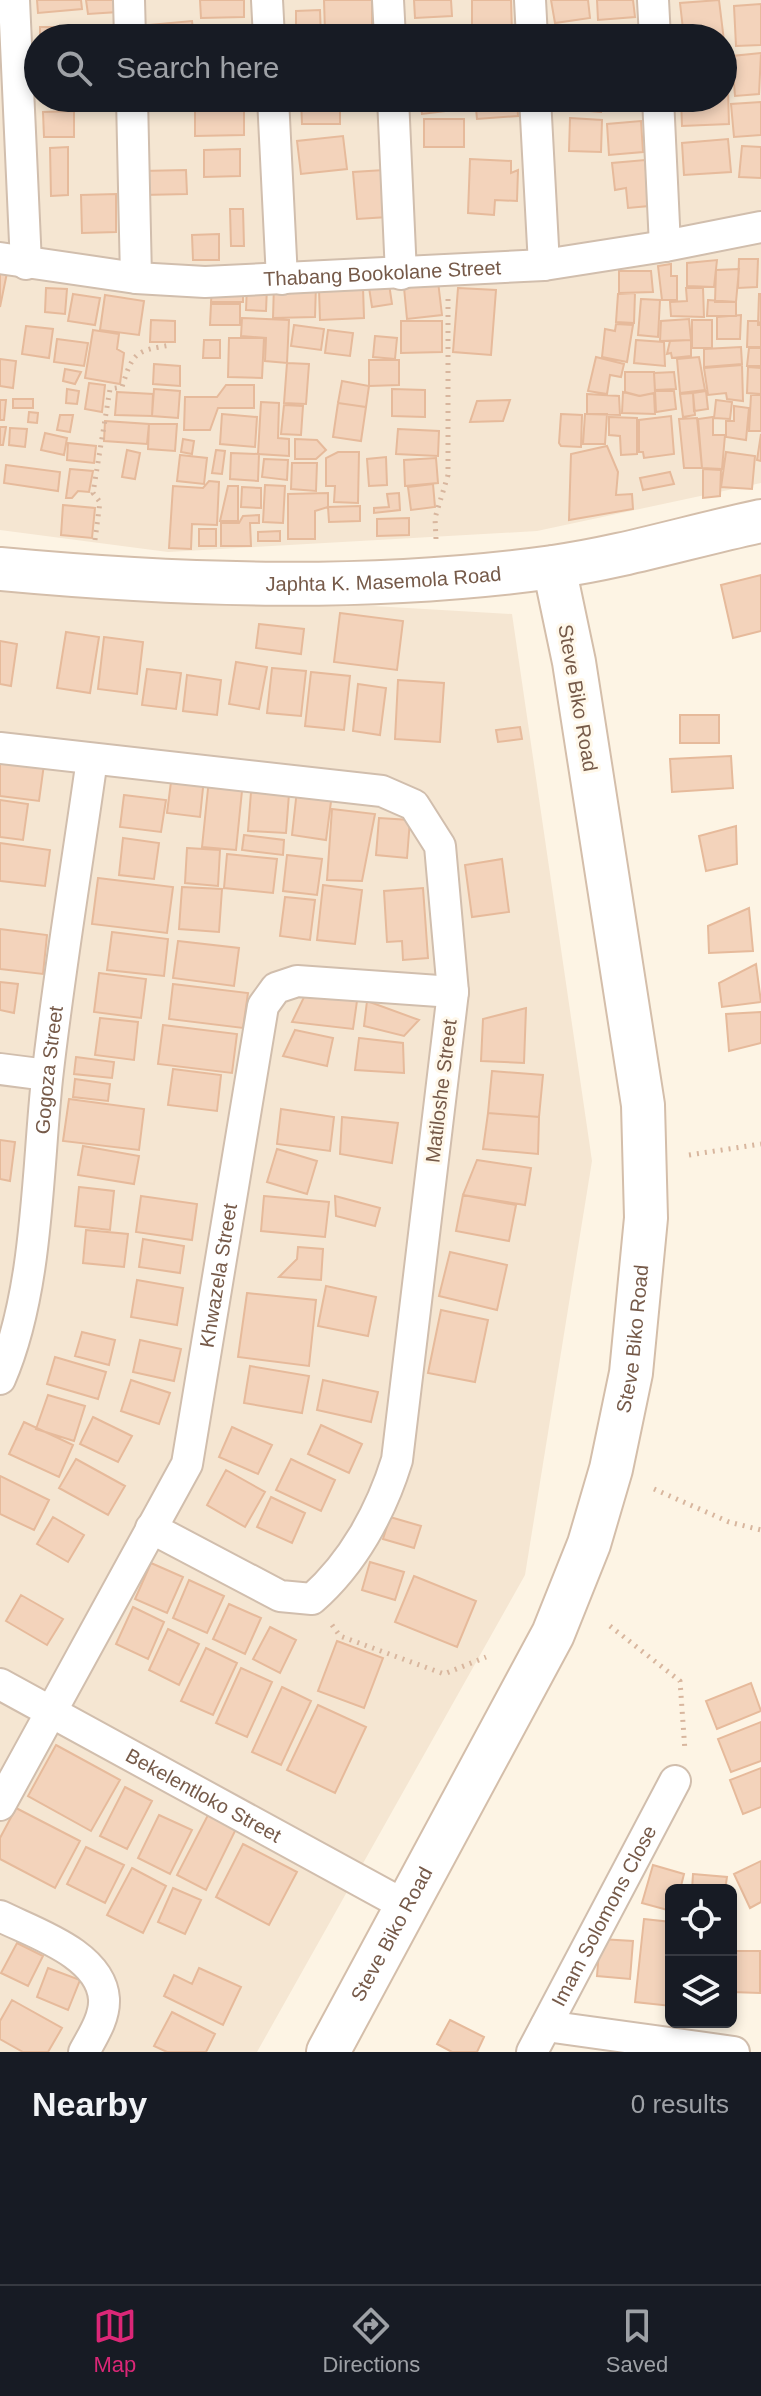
<!DOCTYPE html>
<html lang="en">
<head>
<meta charset="utf-8">
<style>
	body { margin:0; font-family:Arial,sans-serif; background:#20242c; color:#f1f3f6 }
	.controls { position:absolute; right:24px; bottom:24px; display:grid; overflow:hidden; border-radius:12px; box-shadow:0 4px 12px #0003 }
	.controls button { width:72px; height:72px; display:grid; place-items:center; padding:0; border:0; border-bottom:2px solid #363941; background:#171b24; color:#f1f3f6; font:40px sans-serif }
	.list { margin:0; padding:0; list-style:none }
	h2 { display:flex; justify-content:space-between; align-items:center; height:104px; margin:0; padding:0 32px; font-size:34px }
	h2 small { font-size:26px; font-weight:400; color:#9ea1a6 }
	.icon { flex:none; width:44px; height:44px; fill:none; stroke:currentColor; stroke-width:2; stroke-linecap:round; stroke-linejoin:round }
	.map { position:relative; flex:none; width:761px; height:2052px; overflow:hidden }
	.search { position:absolute; background:#171b24; box-shadow:0 4px 12px #0003; left:24px; right:24px; top:24px; height:88px; display:flex; align-items:center; gap:20px; box-sizing:border-box; padding:0 28px; border-radius:44px; color:#9ea1a6; font-size:30px }
	.sheet { height:232px; background:#171b24 }
	nav { display:flex; justify-content:space-around; align-items:center; box-sizing:border-box; height:112px; border-top:2px solid #363941; background:#171b24; font-size:22px; color:#9ea1a6 }
	nav a { display:grid; justify-items:center; gap:4px }
	nav .on { color:#db2777 }
	.map>svg:first-child { display:block }
	.residential { fill:#f5e6d2; fill-rule:evenodd }
	.building { fill:#f3d3bb; stroke:#e6ba9b; stroke-width:2 }
	.lines { fill:none; stroke-linecap:round; stroke-linejoin:round }
	.street-casing { stroke:#d1bead; stroke-width:34 }
	.secondary-casing { stroke:#d4beaa; stroke-width:46 }
	.path { stroke:#d8b69e; stroke-width:5; stroke-dasharray:2 6; stroke-linecap:butt }
	.street { stroke:#fff; stroke-width:30 }
	.secondary { stroke:#fff; stroke-width:42 }
	.labels { text-anchor:middle; stroke-width:6; stroke-linejoin:round; paint-order:stroke }
	.street-label { font-size:20px; fill:#765a49; stroke:#fff8ea }
</style>
</head>
<body>
<div class="map">
<svg width="761" height="2052" viewBox="0 0 761 2052">
	<rect width="100%" height="100%" fill="#fdf4e4"/>
	<path class="residential" d="M0,0h761v483l-224,48 -369,21 -168,-22zM38,38h685v60h-685z
		M0,584l512,30 80,547 -67,414 -268,477h-257z"/>
	<path class="building" d="M37,0h44l1,9 -44,4z
		M86,0h31l1,12 -30,2z
		M200,0h44v17l-43,1z
		M324,0h48v30l-47,2z
		M414,0h37l1,16 -37,2z
		M472,0h39l1,34 -40,1z
		M551,0h37l2,18 -35,5z
		M597,0h36l2,17 -37,3z
		M719,0l6,49 -2,-11h-39l-4,-35z
		M761,4v41l-25,1 -2,-40z
		M320,10l1,28h-25v-27z
		M192,21l2,17h-43l-1,-13z
		M245,25v13h-42l-1,-12z
		M459,25l1,13h-37l-1,-12z
		M591,26l2,12h-34l-1,-7z
		M40,27h31v11h-31z
		M110,31v7h-30v-6z
		M603,31h41v7h-41z
		M761,53l-2,41 -24,2 -3,-40z
		M723,57l5,34h-5z
		M723,91h5l1,33 -47,2 -1,-28h42z
		M78,98h29v10l-29,1z
		M301,98h39v26h-38z
		M420,98h41l2,11 -41,5z
		M475,98h42l1,18 -41,3z
		M566,98h34l1,14 -36,-3z
		M606,98h38v6l-38,2z
		M761,102v33l-27,2 -3,-33z
		M244,110v25l-49,1v-25z
		M74,111v26h-30l-1,-25z
		M570,118l32,2 -1,32 -32,-1z
		M424,119h40v28h-40z
		M641,121l2,31 -34,3 -2,-31z
		M343,136l4,33 -46,5 -4,-33z
		M728,139l3,33 -47,3 -2,-32z
		M742,146l19,1v31l-22,-1z
		M68,147v48l-17,1 -1,-48z
		M240,149v27l-36,1v-27z
		M470,159l41,2v12l7,-3 -1,31 -22,-1 -1,15 -26,-2z
		M645,160l4,46 -21,2 -2,-20 -11,2 -3,-27z
		M186,170l1,24 -44,1 -1,-24z
		M384,170l4,47 -31,2 -4,-47z
		M116,194v38l-34,1 -1,-38z
		M230,209h13l1,37h-13z
		M219,234v26h-26l-1,-25z
		M739,259h19l-1,28 -19,1z
		M717,260l-3,27 -27,-1v-23z
		M0,261l9,2 -9,44z
		M671,264v12h6v24h-15l-4,-34z
		M739,269l-3,33h-21l1,-32z
		M619,271h32l2,21 -34,1z
		M437,273l5,42 -35,4 -4,-42z
		M388,277l4,27 -20,3 -4,-26z
		M274,284h42l-1,33 -42,1z
		M247,285l20,1 -1,25 -20,-1z
		M363,287l1,31 -44,2 -1,-31z
		M46,288l21,1 -2,25 -20,-2z
		M212,288h31v14h-32z
		M458,288l38,2 -5,65 -38,-3z
		M686,288h17l1,29 -33,-1 -1,-14 17,-1z
		M635,293l-1,30 -18,-1 2,-28z
		M73,294l27,4 -5,27 -27,-4z
		M759,294h2v31h-3z
		M105,295l39,6 -5,34 -39,-5z
		M641,299l19,1 -2,37 -20,-2z
		M708,300l28,2v14h-29z
		M211,304h29v21h-30z
		M741,315l-1,24h-23v-22z
		M242,318l47,2 -2,43 -22,-2 1,-23 -25,-2z
		M689,319l2,21 -31,1 1,-20z
		M151,320l24,1v21h-25z
		M692,320h20v28h-20z
		M401,321h41v31l-41,1z
		M748,321h10l3,4v22h-14z
		M616,324l17,1 -6,37 -25,-5 3,-28 10,2z
		M294,325l30,4 -3,21 -30,-4z
		M26,326l27,3 -4,29 -27,-4z
		M93,330l26,4 -2,15 7,4 -4,31 -35,-6z
		M328,330l25,3 -3,23 -25,-3z
		M375,336l22,2 -2,21 -22,-2z
		M229,338h35l-2,40 -34,-1z
		M57,339l31,4 -4,23 -30,-4z
		M204,340h16v18h-17z
		M636,340l28,2 1,24 -31,-3z
		M691,340v16l-19,2 -1,-5 -4,1 3,-13z
		M741,347l1,17 -38,3v-18z
		M749,348h12v18h-14z
		M596,357l28,7 -3,13 -11,-2 -3,19 -19,-3z
		M699,357l6,33 -25,3 -3,-34z
		M0,359l16,2 -3,27 -13,-2z
		M369,360h30v25l-30,1z
		M287,363l22,1 -3,40 -22,-1z
		M154,364l26,2v20l-27,-2z
		M742,365l1,36 -16,-2 -1,-6 -18,2 -4,-27z
		M748,367l13,1v26l-14,-1z
		M65,369l16,3 -6,12 -12,-3z
		M625,372h29l1,21 -15,3 -15,-4z
		M674,372l2,17 -21,1 -1,-17z
		M342,381l27,5 -3,21 -28,-4z
		M89,383l16,2 -3,27 -17,-3z
		M226,385h28v23h-36l-8,22h-26l1,-33h32z
		M67,389l12,2 -2,13 -11,-1z
		M154,389l26,2 -2,27 -26,-2z
		M392,389l33,1v27l-33,-1z
		M655,391h19l2,18 -20,3z
		M706,391l2,18 -14,2 -1,-18z
		M117,392l36,2 -1,22 -37,-1z
		M623,392l16,4 15,-3 1,21 -33,-1z
		M693,393l2,22 -12,2 -3,-23z
		M587,394l32,2 1,19 -33,-1z
		M751,395h10v36h-12z
		M13,399h20v9h-20z
		M0,400h6l-2,20h-4z
		M510,400l-7,21 -33,1 7,-21z
		M716,400l16,2 -2,17 -16,-1z
		M261,402l18,1 -1,35 11,1v17l-31,-2z
		M338,403l28,4 -5,34 -28,-4z
		M284,405l19,1 -2,29 -20,-1z
		M734,406l15,2 -3,32 -20,-3v-16h8z
		M29,412l9,1 -1,10 -9,-1z
		M222,414l35,3 -2,30 -35,-3z
		M561,414l21,1 -1,32 -20,-1 -2,-3z
		M585,414h22l-2,30h-22z
		M60,415h13l-3,17 -13,-2z
		M671,416l3,38 -30,4 -1,-6h-4v-32z
		M609,417l28,1v36l-16,1 -1,-19 -11,-1z
		M713,417v18h12l-3,34 -20,-1 -4,-49z
		M697,418l5,50h-18l-5,-49z
		M105,421l44,3 -2,20 -43,-3z
		M149,424h28l-2,27 -27,-2z
		M0,427h6l-3,18h-3z
		M10,428l17,1 -2,18 -16,-2z
		M398,429l41,2 -1,25 -42,-2z
		M45,433l22,5 -3,17 -23,-5z
		M761,434v27l-4,-1z
		M183,439l11,2 -2,13 -11,-2z
		M295,439l22,1 9,10 -10,9h-21z
		M68,443l28,3 -2,17 -27,-3z
		M607,446l11,26 -2,23 16,-1 1,15 -64,11 2,-66z
		M127,450l13,3 -5,26 -13,-2z
		M216,450l9,1 -3,23 -10,-1z
		M338,452h21l-1,51 -24,-1 1,-16h-9v-28z
		M726,452l29,4 -3,33 -31,-2z
		M231,453l28,1 -1,27 -28,-2z
		M180,455l27,3 -3,26 -27,-3z
		M386,457l1,28 -18,1 -2,-27z
		M436,458l2,25 -33,3 -1,-26z
		M264,459l24,1 -1,20 -25,-3z
		M292,463h25l-1,28 -25,-2z
		M6,465l54,7 -2,19 -54,-8z
		M70,469l23,2 -4,21 -11,-1 -6,7h-6z
		M703,469l18,1 -1,26 -17,2z
		M670,472l4,12 -31,6 -3,-12z
		M209,481l10,1 -2,43 -25,-1 -1,25 -22,-1 4,-62 30,2z
		M433,484l2,23 -24,3 -3,-23z
		M265,485l20,1 -2,37 -20,-1z
		M228,486h10v35h-18z
		M242,487l19,1v20l-20,-1z
		M328,493v14l-13,4v28h-27v-45z
		M399,493l1,17 -26,3v-5l15,-1 -2,-13z
		M63,505l32,3 -3,30 -31,-3z
		M360,506v15l-31,1 -1,-15z
		M259,515v8h-9l1,23h-30v-23h18l4,-7z
		M409,518v17l-32,1v-17z
		M199,529h17v17h-17z
		M280,531v10h-22v-9z
		M761,575v56l-28,7 -12,-53z
		M340,613l63,8 -6,49 -63,-8z
		M259,624l45,5 -3,25 -45,-6z
		M66,632l33,5 -9,56 -33,-5z
		M104,637l39,5 -6,52 -39,-5z
		M0,641l17,3 -6,42 -11,-2z
		M236,662l31,5 -8,42 -30,-5z
		M272,668l34,3 -5,45 -34,-3z
		M147,669l34,4 -5,36 -34,-4z
		M311,672l39,4 -6,54 -39,-4z
		M187,675l34,5 -4,35 -34,-4z
		M398,680l46,3 -4,59 -45,-3z
		M358,684l28,4 -6,47 -27,-4z
		M680,715h39v28h-39z
		M520,727l2,12 -24,3 -2,-12z
		M0,751l45,6 -6,44 -39,-5z
		M731,756l2,32 -61,4 -2,-33z
		M172,774l32,4 -4,39 -33,-4z
		M209,779l34,2 -7,69 -34,-3z
		M297,790l35,4 -6,46 -34,-5z
		M251,792l38,2 -3,39 -38,-2z
		M124,795l42,5 -5,32 -41,-5z
		M0,800l28,4 -5,36 -23,-3z
		M332,809l43,5 -13,67 -35,-1z
		M379,818l31,2 -3,38 -31,-3z
		M736,826l1,38 -31,7 -7,-35z
		M244,835l40,5 -1,15 -41,-5z
		M123,838l36,5 -5,36 -35,-4z
		M0,843l50,7 -5,36 -45,-5z
		M187,848l33,2 -2,36 -33,-3z
		M227,854l50,5 -4,34 -49,-5z
		M287,855l35,4 -5,36 -34,-4z
		M502,859l7,53 -37,5 -7,-52z
		M98,878l75,9 -6,46 -75,-9z
		M323,885l39,5 -7,54 -38,-4z
		M182,887l40,2 -3,43 -40,-3z
		M423,888l5,70 -25,2 -1,-19 -15,1 -3,-51z
		M285,897l30,3 -5,40 -30,-4z
		M749,908l4,43 -44,2 -1,-27z
		M0,929l47,6 -4,39 -43,-5z
		M112,932l56,7 -4,37 -57,-6z
		M178,941l61,7 -5,38 -61,-8z
		M756,964l5,38 -39,5 -3,-24z
		M99,973l47,6 -5,39 -47,-6z
		M0,982l18,2 -4,29 -14,-3z
		M173,984l75,9 -5,35 -74,-9z
		M305,995l52,6 -4,28 -61,-7z
		M367,1001l52,19 -15,16 -40,-10z
		M526,1008l-2,55 -43,-2 2,-42z
		M761,1012v31l-32,8 -3,-37z
		M100,1018l38,4 -4,38 -39,-5z
		M163,1025l74,9 -5,39 -74,-9z
		M295,1030l38,8 -6,28 -44,-10z
		M359,1038l44,5 1,30 -49,-3z
		M76,1057l38,5 -2,16 -38,-4z
		M173,1069l48,6 -4,36 -49,-6z
		M492,1071l51,4 -4,42 -51,-4z
		M75,1079l35,5 -2,17 -35,-4z
		M69,1099l75,10 -5,41 -76,-9z
		M281,1109l53,8 -4,34 -53,-7z
		M488,1113l51,4 -1,37 -55,-5z
		M342,1117l56,6 -6,40 -52,-9z
		M0,1140l15,2 -5,39 -10,-2z
		M83,1146l56,10 -5,28 -56,-9z
		M277,1149l40,12 -10,33 -40,-12z
		M477,1160l54,8 -6,37 -62,-10z
		M79,1187l35,4 -4,39 -35,-4z
		M463,1195l53,10 -7,36 -53,-10z
		M141,1196l56,8 -5,36 -56,-8z
		M264,1196l65,6 -4,35 -64,-6z
		M335,1196l45,12 -5,18 -39,-10z
		M86,1230l42,4 -4,33 -41,-4z
		M143,1239l41,7 -4,27 -41,-6z
		M298,1247l25,2 -2,31 -42,-3 18,-18z
		M450,1252l57,13 -10,45 -58,-14z
		M137,1280l46,8 -6,37 -46,-8z
		M326,1286l50,11 -8,39 -50,-10z
		M247,1293l69,7 -7,66 -71,-9z
		M441,1310l47,10 -13,62 -47,-9z
		M82,1332l33,8 -6,25 -34,-9z
		M140,1340l41,9 -7,32 -41,-9z
		M55,1357l51,15 -8,27 -51,-15z
		M250,1366l59,10 -7,37 -58,-10z
		M131,1380l39,13 -11,31 -38,-13z
		M323,1380l55,12 -7,30 -54,-12z
		M48,1395l37,11 -11,35 -38,-12z
		M93,1417l39,19 -14,26 -38,-18z
		M24,1422l49,23 -14,32 -50,-23z
		M321,1425l41,19 -13,29 -41,-19z
		M232,1427l40,18 -14,29 -39,-17z
		M76,1459l49,27 -17,29 -49,-27z
		M291,1459l44,21 -14,31 -45,-21z
		M226,1470l39,22 -20,35 -38,-22z
		M0,1476l49,24 -15,30 -34,-16z
		M271,1497l34,16 -13,30 -35,-16z
		M53,1517l31,18 -16,27 -31,-18z
		M390,1517l31,9 -7,22 -31,-9z
		M370,1562l34,10 -9,28 -33,-10z
		M151,1563l32,14 -16,36 -32,-14z
		M414,1576l62,25 -19,46 -62,-25z
		M189,1580l35,16 -17,37 -34,-15z
		M21,1595l42,24 -16,26 -41,-24z
		M229,1604l32,14 -16,36 -32,-15z
		M133,1607l31,15 -16,37 -32,-15z
		M270,1627l26,13 -16,33 -27,-14z
		M168,1629l31,15 -20,41 -30,-15z
		M337,1641l46,17 -19,50 -46,-17z
		M206,1648l31,15 -24,52 -32,-14z
		M241,1668l31,14 -25,55 -31,-14z
		M751,1683l10,28 -44,18 -11,-28z
		M282,1687l29,14 -30,64 -29,-13z
		M318,1705l48,22 -31,66 -48,-23z
		M761,1722v39l-30,11 -13,-33z
		M56,1745l64,35 -29,51 -63,-35z
		M761,1768v39l-18,7 -13,-34z
		M125,1787l27,14 -25,48 -27,-13z
		M16,1808l64,33 -25,47 -55,-29v-21z
		M159,1815l33,15 -22,44 -32,-16z
		M208,1815l28,14 -30,61 -29,-15z
		M243,1844l54,28 -28,53 -53,-28z
		M86,1847l38,18 -19,38 -38,-19z
		M761,1861v41l-11,6 -16,-34z
		M653,1865l31,9 -4,16h-9v21l-29,-8z
		M132,1868l34,18 -23,47 -36,-18z
		M693,1874l34,3 -2,13h-33z
		M173,1888l28,12 -16,34 -27,-12z
		M644,1919l27,3v84l-36,-4z
		M600,1939l33,2 -3,38 -33,-3z
		M17,1943l26,13 -15,30 -27,-13z
		M731,1951h29v42l-29,-1z
		M48,1968l32,12 -12,30 -31,-13z
		M199,1968l42,19 -18,38 -59,-29 10,-21 18,9z
		M12,2000l50,28 -14,24h-25l-23,-13v-18z
		M172,2012l43,22 -9,18h-39l-13,-6z
		M450,2020l34,17 -7,15h-25l-15,-8z"/>
	<g class="lines">
		<defs>
			<g id="street">
				<path d="M14,0l12,264"/>
				<path d="M129,0l1,38"/>
				<path d="M267,0l2,38"/>
				<path d="M388,0l2,38"/>
				<path d="M530,0l2,38"/>
				<path d="M653,0l2,38"/>
				<path d="M132,98l4,180"/>
				<path d="M273,98l9,181"/>
				<path d="M393,98l8,176"/>
				<path d="M535,98l9,167"/>
				<path d="M658,98l7,148"/>
				<path id="s1" d="M0,258l136,20 69,4 339,-17 121,-19 96,-19"/>
				<path d="M0,748l382,43 32,14 26,41 13,146 -56,468c-16,52 -44,103 -85,139l-32,-3 -129,-68"/>
				<path d="M0,1069l47,6"/>
				<path id="s2" d="M0,1379c38,-87 37,-205 47,-300 12,-107 30,-213 45,-320"/>
				<path id="s3" d="M0,1684l406,222"/>
				<path id="s4" d="M0,1805l187,-341 76,-458 13,-18 21,-7 156,11"/>
				<path d="M0,1916c34,17 101,38 104,83 1,19 -12,38 -20,53"/>
				<path d="M546,2026l188,26"/>
				<path id="s5" d="M532,2052l143,-271"/>
			</g>
			<g id="secondary">
				<path id="s6" d="M0,569c183,17 371,23 553,-2 71,-10 138,-31 208,-46"/>
				<path id="s7" d="M328,2052l225,-418 36,-90 22,-75 20,-96 15,-155 -3,-113 -69,-443 -20,-95"/>
			</g>
		</defs>
		<use href="#street" class="street-casing"/>
		<use href="#secondary" class="secondary-casing"/>
		<path class="path" d="M436,539l-1,-21 13,-43v-176
			M95,540l5,-38 -7,-9 17,-104 12,-2c11,-35 13,-36 49,-42
			M689,1155l72,-11
			M654,1489l75,33 32,8
			M332,1625l8,11 104,38 42,-17
			M610,1626l70,55 5,70"/>
		<use href="#street" class="street"/>
		<use href="#secondary" class="secondary"/>
	</g>
	<g class="labels">
		<g class="street-label">
			<text dy="7" stroke="none"><textPath href="#s1" startOffset="384">Thabang Bookolane Street</textPath></text>
			<text dy="7" stroke="none"><textPath href="#s6" startOffset="384">Japhta K. Masemola Road</textPath></text>
			<text transform="translate(578 698) rotate(80)" y="7">Steve Biko Road</text>
			<text dy="7" stroke="none"><textPath href="#s2" startOffset="314">Gogoza Street</textPath></text>
			<text transform="translate(441 1091) rotate(-83)" y="7">Matiloshe Street</text>
			<text dy="7" stroke="none"><textPath href="#s4" startOffset="580">Khwazela Street</textPath></text>
			<text dy="7" stroke="none"><textPath href="#s7" startOffset="782">Steve Biko Road</textPath></text>
			<text dy="7" stroke="none"><textPath href="#s3" startOffset="232">Bekelentloko Street</textPath></text>
			<text dy="7" stroke="none"><textPath href="#s5" startOffset="154">Imam Solomons Close</textPath></text>
			<text dy="7" stroke="none"><textPath href="#s7" startOffset="134">Steve Biko Road</textPath></text>
		</g>
	</g>
</svg>
<div class="controls">
<button><svg class="icon" aria-label="locate" viewBox="0 0 24 24"><circle cx="12" cy="12" r="6"/><path d="M12 2v4M12 18v4M2 12h4M18 12h4"/></svg></button>
<button><svg class="icon" aria-label="layers" viewBox="0 0 24 24"><path d="M12 4l9 5-9 5-9-5zM3 14l9 5 9-5"/></svg></button>
</div>
<div class="search"><svg class="icon" aria-label="search" viewBox="0 0 24 24"><circle cx="10" cy="10" r="6"/><path d="M15 15l6 6"/></svg>Search here</div>
</div>
<section class="sheet">
<h2>Nearby<small>0 results</small></h2>
<ul class="list">
</ul>
</section>
<nav>
<a class="on"><svg class="icon" aria-label="map" viewBox="0 0 24 24"><path d="M3 6l6-2 6 2 6-2v14l-6 2-6-2-6 2zM9 4v14M15 6v14"/></svg>Map</a>
<a><svg class="icon" aria-label="directions" viewBox="0 0 24 24"><path d="M12 3l9 9-9 9-9-9zM9 14v-3h6M13 9l2 2-2 2"/></svg>Directions</a>
<a><svg class="icon" aria-label="saved" viewBox="0 0 24 24"><path d="M7 4h10v16l-5-4-5 4z"/></svg>Saved</a>
</nav>
</body>
</html>
